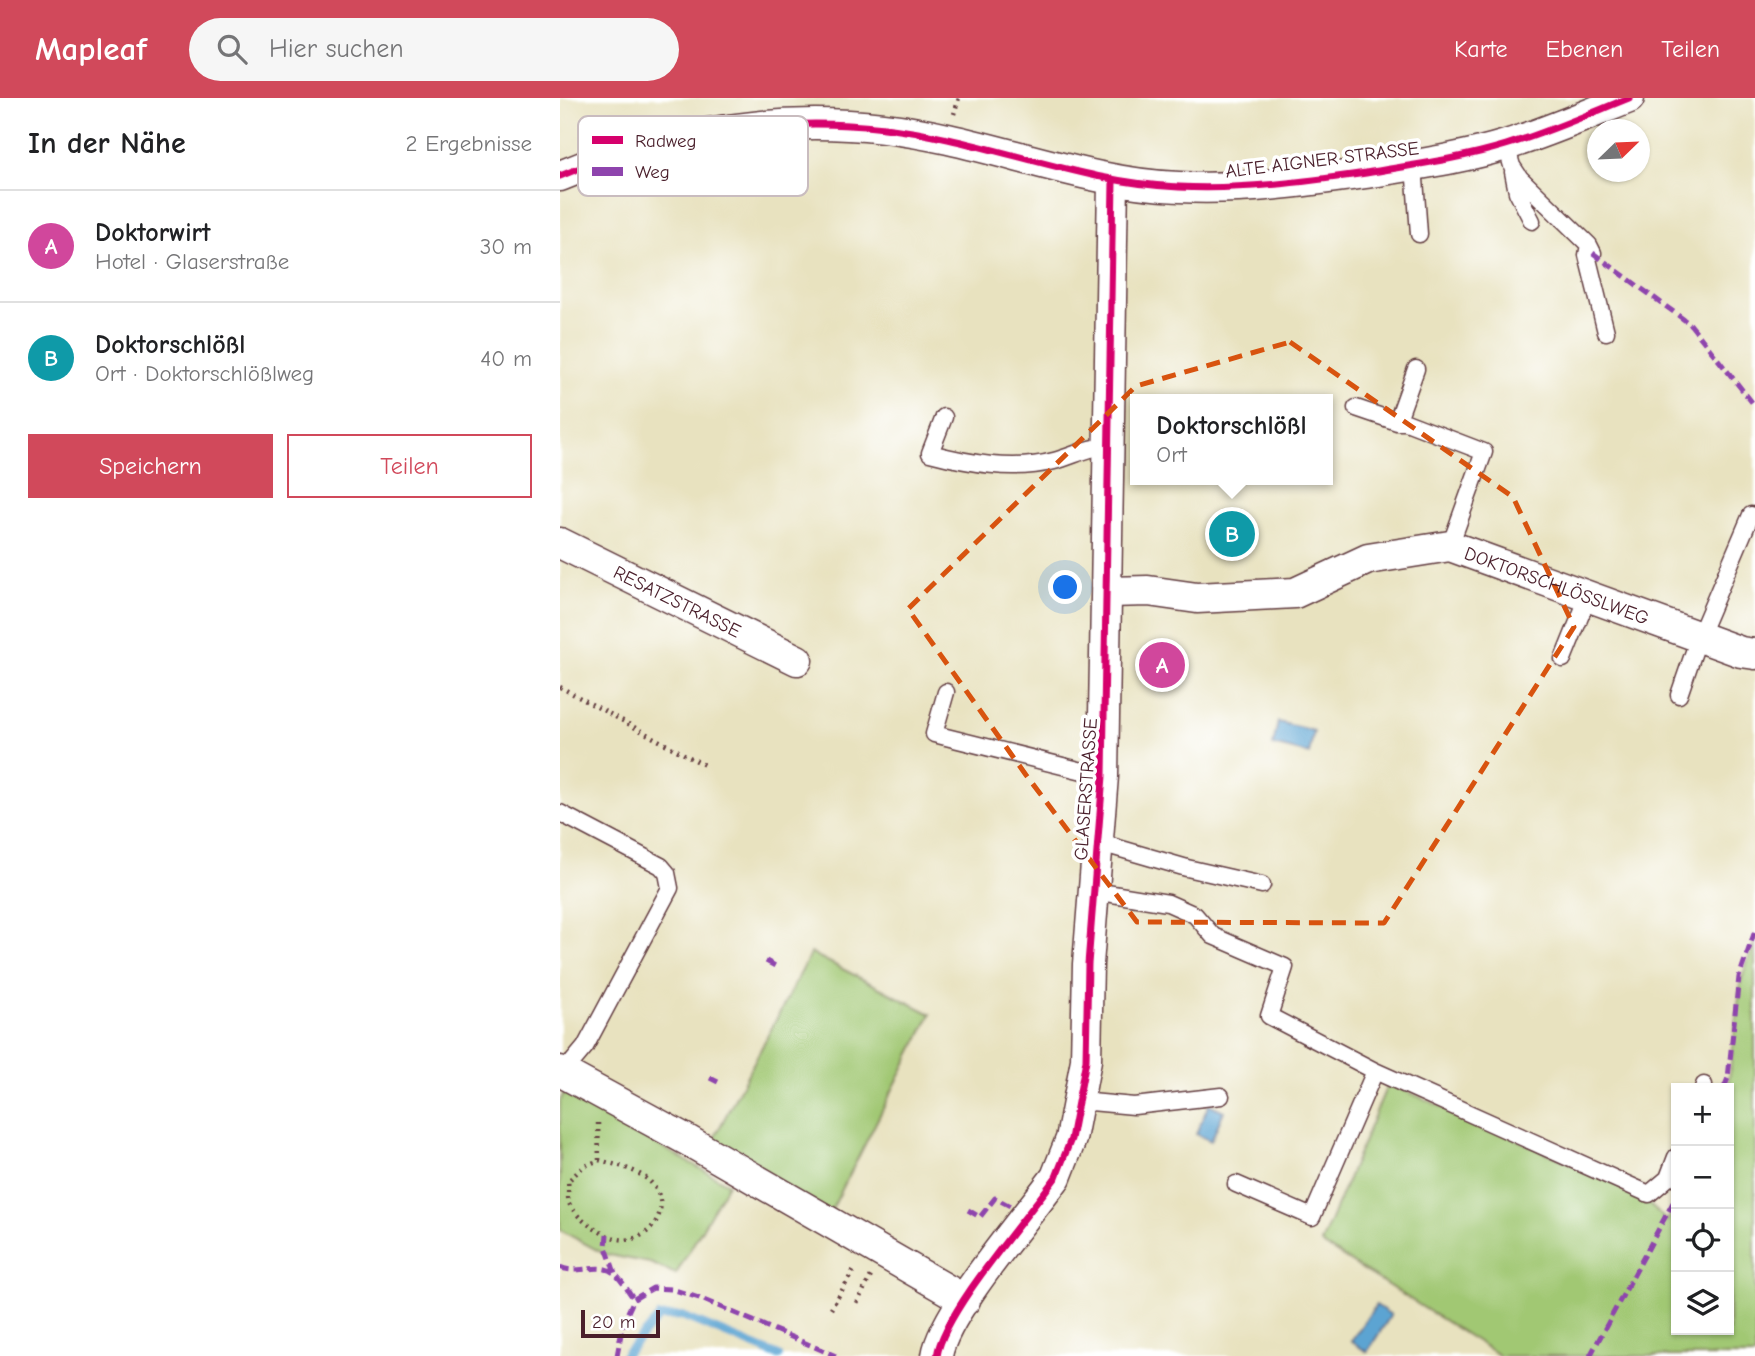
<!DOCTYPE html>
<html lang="de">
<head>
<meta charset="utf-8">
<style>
	body { margin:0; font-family:"Comic Neue",sans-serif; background:#f6f6f6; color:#202124 }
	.controls { position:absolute; right:21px; bottom:21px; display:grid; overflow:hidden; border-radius:0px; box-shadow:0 2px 5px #0004 }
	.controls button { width:63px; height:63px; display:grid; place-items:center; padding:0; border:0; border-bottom:2px solid #e0e0e0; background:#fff; color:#202124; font:35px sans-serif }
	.compass { position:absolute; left:1027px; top:21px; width:63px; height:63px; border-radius:50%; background:#fff; box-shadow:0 2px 5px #0004; rotate:67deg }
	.scale { position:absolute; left:21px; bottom:18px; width:79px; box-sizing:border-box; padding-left:7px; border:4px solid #4a1f2b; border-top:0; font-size:19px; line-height:24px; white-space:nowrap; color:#4a1f2b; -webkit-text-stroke:5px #fff; paint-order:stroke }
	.you { position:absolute; left:506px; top:490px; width:24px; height:24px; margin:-18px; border:5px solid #fff; border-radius:50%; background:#1a73e8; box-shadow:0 0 0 10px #1a73e833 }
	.badge { display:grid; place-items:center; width:46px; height:46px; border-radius:50%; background:#d1495b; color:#fff; font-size:23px; font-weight:700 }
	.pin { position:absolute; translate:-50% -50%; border:4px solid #fff; box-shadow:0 2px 7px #0006 }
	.popup { position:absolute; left:570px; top:296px; width:203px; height:91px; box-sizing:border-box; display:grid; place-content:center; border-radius:0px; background:#fff; filter:drop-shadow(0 2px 5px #0005); font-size:23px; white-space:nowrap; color:#757577 }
	.popup b { font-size:26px; color:#202124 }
	.popup::after { content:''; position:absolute; left:50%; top:100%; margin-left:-14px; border:14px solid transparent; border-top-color:#fff }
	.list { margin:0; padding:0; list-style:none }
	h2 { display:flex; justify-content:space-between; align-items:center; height:91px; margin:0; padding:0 28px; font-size:30px }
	h2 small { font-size:23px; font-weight:400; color:#757577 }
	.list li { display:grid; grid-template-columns:46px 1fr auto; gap:21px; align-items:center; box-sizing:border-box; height:112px; padding:0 28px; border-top:2px solid #e0e0e0 }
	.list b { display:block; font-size:26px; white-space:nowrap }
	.list p { margin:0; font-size:23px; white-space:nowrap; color:#757577 }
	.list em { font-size:23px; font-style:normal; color:#757577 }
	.actions { display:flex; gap:14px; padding:21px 28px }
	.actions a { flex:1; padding:16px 0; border:2px solid #d1495b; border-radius:0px; text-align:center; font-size:24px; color:#d1495b }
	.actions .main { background:#d1495b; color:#fff }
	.icon { flex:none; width:38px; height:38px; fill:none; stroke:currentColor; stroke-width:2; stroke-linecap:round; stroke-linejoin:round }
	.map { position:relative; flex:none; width:1195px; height:1258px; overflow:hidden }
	header { display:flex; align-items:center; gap:42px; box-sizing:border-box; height:98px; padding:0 35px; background:#d1495b; color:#fff }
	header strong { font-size:33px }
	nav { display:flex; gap:38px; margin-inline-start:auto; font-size:24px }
	.search { width:490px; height:63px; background:#f6f6f6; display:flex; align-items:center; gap:18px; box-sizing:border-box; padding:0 24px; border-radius:38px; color:#757577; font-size:26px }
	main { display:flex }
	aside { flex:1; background:#fff }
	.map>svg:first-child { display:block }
	.green { fill:#a1c873; stroke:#76744f; stroke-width:2 }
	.water { fill:#5ba4d2; stroke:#52627e; stroke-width:2 }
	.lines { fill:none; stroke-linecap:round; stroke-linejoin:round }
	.stream { stroke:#5ba4d2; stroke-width:8 }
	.service-casing { stroke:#623c41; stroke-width:19 }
	.minor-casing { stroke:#623c41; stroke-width:33 }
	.path { stroke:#623c41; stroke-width:4.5; stroke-dasharray:2 5; stroke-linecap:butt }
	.service { stroke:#fff; stroke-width:16 }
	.minor { stroke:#fff; stroke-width:30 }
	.quiet { stroke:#8e44ad; stroke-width:5; stroke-dasharray:10 5; stroke-linecap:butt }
	.cycleway-casing { stroke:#fff; stroke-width:11 }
	.cycleway { stroke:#d6006c; stroke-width:7 }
	.marked { fill:none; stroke:#d8530f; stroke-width:5; stroke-dasharray:14 9; stroke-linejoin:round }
	.labels { text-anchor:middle; stroke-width:7; stroke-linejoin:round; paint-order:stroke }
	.street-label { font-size:19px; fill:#4a1f2b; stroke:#fff }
	.key { fill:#fff; stroke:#c9bcbf; stroke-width:2 }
	.key-label { font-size:19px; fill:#4a1f2b }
</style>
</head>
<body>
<header>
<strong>Mapleaf</strong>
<div class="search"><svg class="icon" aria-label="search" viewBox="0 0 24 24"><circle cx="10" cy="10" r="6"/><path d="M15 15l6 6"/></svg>Hier suchen</div>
<nav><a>Karte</a><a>Ebenen</a><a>Teilen</a></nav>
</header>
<main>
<aside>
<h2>In der Nähe<small>2 Ergebnisse</small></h2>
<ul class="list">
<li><span class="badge" style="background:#d1479c">A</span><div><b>Doktorwirt</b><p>Hotel · Glaserstraße</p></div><em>30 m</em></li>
<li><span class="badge" style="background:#0f9aa8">B</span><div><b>Doktorschlößl</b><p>Ort · Doktorschlößlweg</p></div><em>40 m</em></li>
</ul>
<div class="actions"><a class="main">Speichern</a><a>Teilen</a></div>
</aside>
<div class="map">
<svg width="1195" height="1258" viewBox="0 0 1195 1258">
	<rect width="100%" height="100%" fill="#fff"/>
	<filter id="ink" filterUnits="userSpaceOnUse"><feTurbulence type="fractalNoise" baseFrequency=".0143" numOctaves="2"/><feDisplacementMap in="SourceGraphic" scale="14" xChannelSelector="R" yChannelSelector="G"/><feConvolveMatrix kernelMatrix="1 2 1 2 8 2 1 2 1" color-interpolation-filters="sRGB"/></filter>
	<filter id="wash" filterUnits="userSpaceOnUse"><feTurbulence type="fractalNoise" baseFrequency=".00686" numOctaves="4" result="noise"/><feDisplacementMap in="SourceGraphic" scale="28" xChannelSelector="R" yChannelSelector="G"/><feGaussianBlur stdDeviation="1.57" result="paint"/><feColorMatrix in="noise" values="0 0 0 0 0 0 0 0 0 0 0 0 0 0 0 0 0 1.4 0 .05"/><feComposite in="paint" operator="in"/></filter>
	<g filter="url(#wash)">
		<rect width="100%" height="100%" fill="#e8e2bf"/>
		<path class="green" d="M1195,842v416h-255l-179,-113 67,-160 248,109 31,29 9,-15v124h53l-1,-242 13,-107z
			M251,855l120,61 -103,203 -119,-69z
			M4,995l164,91 -52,90 -26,-11 -46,-9 -44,-24v-129z"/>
		<path class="water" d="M718,624l36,9 -5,23 -36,-9z
			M649,1006l15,7 -13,30 -15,-7z
			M816,1207l15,10 -24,37 -16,-11z"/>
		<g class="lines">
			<path class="stream" d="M64,1258l35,-39 23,-1 97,40"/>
		</g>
	</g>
	<g filter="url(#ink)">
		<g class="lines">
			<defs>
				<path id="service" d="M946,47l6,21 8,12 69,67 4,8
					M854,67l5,69
					M953,74l4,20 15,29
					M1029,147l-2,10 19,77
					M856,271l-19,53h9l78,30 -34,94
					M796,310l41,14
					M384,319l-14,36c38,10 84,19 124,8 20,-5 35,-15 57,-15
					M1003,561l25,-62
					M386,594l-12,42 169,42
					M1119,597l20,-58 52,-122
					M0,715l101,53 6,7 3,15 -85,159 -25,30
					M537,744l90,26 75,17
					M534,793l74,12 27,12 18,21 72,31 -16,49 106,55 -63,146 -76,-33
					M815,973l274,123 19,-16 8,-21
					M1143,990l1,-3
					M520,1003l54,5 87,-10"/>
				<g id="minor">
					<path d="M0,78c122,-51 259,-67 388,-37 77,17 152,45 231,48 62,3 125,-5 187,-14 46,-8 94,-14 140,-28 42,-13 83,-31 123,-47"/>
					<path id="s1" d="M0,445l237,117"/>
					<path id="s2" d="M549,494l39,-1 49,7 98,-5 73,-34 82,-13 291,106 14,2"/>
					<path d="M0,973l127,69 278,160"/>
					<path d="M377,1258c6,-43 90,-139 119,-179l15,-38 15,-79 2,-96 15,-188 10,-595"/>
				</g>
			</defs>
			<use href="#service" class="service-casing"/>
			<use href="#minor" class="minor-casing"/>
			<path class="path" d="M394,16l5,-16
				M0,589l146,79
				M38,1025l1,37 -16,7 -15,14c1,6 -1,16 1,22 8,18 43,41 63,36 24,-6 38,-33 21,-54 -12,-15 -37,-20 -54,-25
				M297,1205l14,-27
				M271,1211l24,-41"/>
			<use href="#service" class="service"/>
			<use href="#minor" class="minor"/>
			<path class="quiet" d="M1033,155l97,71 65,82
				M206,863l13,7
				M150,980l8,4
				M1164,990l4,-10 11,-101 16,-46
				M408,1112l12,7 15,-19 19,10
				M47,1136l-1,13 9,26
				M0,1169c17,9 42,-7 56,8 7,7 12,16 18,24
				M57,1258l6,-33 11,-24 19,-11 19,1 27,9 137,58
				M1030,1258l86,-159"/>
			<defs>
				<path id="cycleway" d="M0,78c122,-51 259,-67 388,-37 77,17 152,45 231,48 62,3 125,-5 187,-14 46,-8 94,-14 140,-28 42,-13 83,-31 123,-47
					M377,1258c6,-43 90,-139 119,-179l15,-38 15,-79 2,-96 15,-188 10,-595"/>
			</defs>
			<use href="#cycleway" class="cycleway-casing"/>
			<use href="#cycleway" class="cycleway"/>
		</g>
	</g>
	<path class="marked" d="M730,244l223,155 61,130 -190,296 -247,-1 -111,-147 -118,-166 228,-223z"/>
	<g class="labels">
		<g class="street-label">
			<text transform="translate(762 61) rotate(-7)" y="7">ALTE AIGNER STRASSE</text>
			<text dy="7" stroke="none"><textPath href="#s2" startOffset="464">DOKTORSCHLÖSSLWEG</textPath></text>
			<text dy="7" stroke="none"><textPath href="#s1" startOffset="131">RESATZSTRASSE</textPath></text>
			<text transform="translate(525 691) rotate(-86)" y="7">GLASERSTRASSE</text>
		</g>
	</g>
	<rect x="18" y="18" width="230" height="80" rx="10" class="key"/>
	<rect x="32" y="38" width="31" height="8" fill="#d6006c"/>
	<rect x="32" y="69" width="31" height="9" fill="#8e44ad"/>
	<g class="key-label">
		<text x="75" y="49">Radweg</text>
		<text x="75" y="80">Weg</text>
	</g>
</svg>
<div class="controls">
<button>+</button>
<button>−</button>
<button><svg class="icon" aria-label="locate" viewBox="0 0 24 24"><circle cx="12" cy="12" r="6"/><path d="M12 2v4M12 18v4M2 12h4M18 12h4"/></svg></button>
<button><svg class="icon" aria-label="layers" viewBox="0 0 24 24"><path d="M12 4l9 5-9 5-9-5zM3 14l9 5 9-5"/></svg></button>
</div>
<svg class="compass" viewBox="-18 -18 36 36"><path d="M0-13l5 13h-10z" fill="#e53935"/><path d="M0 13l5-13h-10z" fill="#757577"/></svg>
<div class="scale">20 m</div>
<div class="you"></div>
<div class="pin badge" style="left:602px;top:567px;background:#d1479c">A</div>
<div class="pin badge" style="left:672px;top:436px;background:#0f9aa8">B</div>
<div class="popup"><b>Doktorschlößl</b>Ort</div>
</div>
</main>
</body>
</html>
